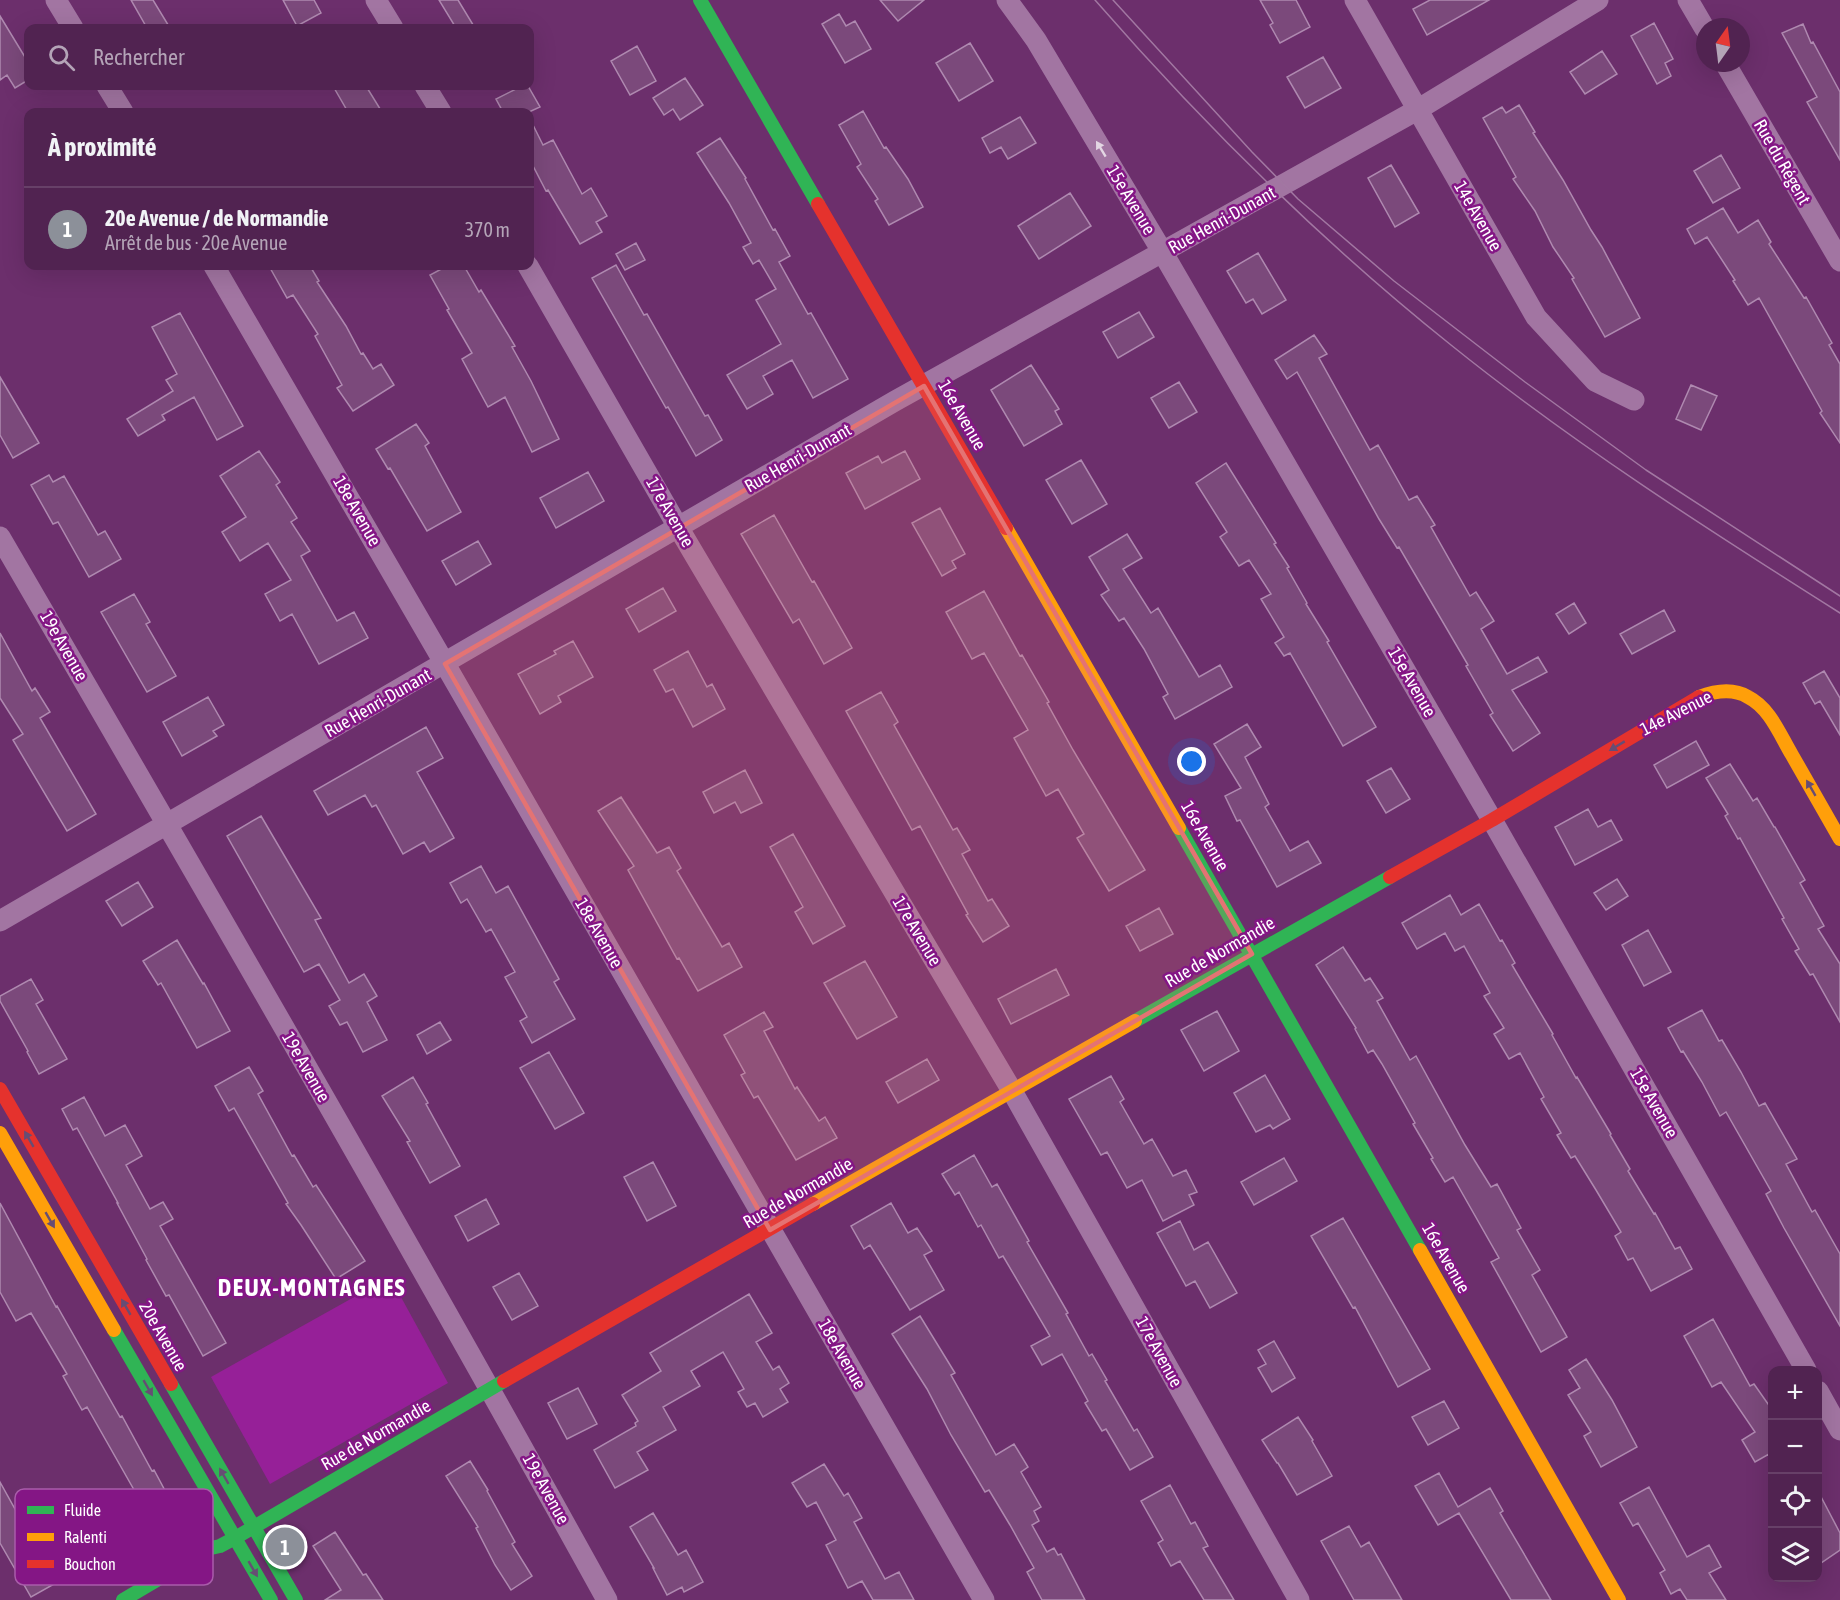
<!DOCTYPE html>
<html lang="fr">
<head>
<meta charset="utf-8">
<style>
	body { margin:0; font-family:"Asap Condensed",sans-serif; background:#5b2f5b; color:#f1f3f6 }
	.controls { position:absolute; right:18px; bottom:18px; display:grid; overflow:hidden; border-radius:12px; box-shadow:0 6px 24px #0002 }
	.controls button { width:54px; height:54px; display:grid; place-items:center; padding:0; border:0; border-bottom:2px solid #674068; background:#512351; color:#f1f3f6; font:30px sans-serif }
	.compass { position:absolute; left:1696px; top:18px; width:54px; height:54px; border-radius:50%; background:#512351; box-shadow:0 6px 24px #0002; rotate:14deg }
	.you { position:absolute; left:1192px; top:762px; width:21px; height:21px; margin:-15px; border:4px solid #fff; border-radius:50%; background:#1a73e8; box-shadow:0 0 0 9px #1a73e833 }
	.badge { display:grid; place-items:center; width:39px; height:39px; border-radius:50%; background:#8c9099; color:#fff; font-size:20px; font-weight:700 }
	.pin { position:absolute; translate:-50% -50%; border:3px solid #fff; box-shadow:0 2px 6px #0006 }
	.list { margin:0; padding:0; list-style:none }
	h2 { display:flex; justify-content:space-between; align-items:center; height:78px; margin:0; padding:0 24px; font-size:26px }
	h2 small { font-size:20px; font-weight:400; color:#b4a4b7 }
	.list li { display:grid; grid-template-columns:39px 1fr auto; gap:18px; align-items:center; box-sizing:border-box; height:84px; padding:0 24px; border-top:2px solid #674068 }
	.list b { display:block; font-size:22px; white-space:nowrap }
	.list p { margin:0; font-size:20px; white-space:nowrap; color:#b4a4b7 }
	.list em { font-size:20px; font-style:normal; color:#b4a4b7 }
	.icon { flex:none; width:33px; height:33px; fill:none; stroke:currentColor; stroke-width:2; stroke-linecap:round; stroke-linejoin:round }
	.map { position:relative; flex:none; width:1840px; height:1600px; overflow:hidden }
	.search { position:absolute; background:#512351; box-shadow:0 6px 24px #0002; left:24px; top:24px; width:510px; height:66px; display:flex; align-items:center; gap:15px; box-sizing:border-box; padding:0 21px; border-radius:12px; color:#b4a4b7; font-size:22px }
	.panel { position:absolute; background:#512351; box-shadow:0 6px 24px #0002; left:24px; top:108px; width:510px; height:162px; border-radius:12px }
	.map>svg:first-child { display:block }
	.green { fill:#962098 }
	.building { fill:#7b497b; stroke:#af89b0; stroke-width:1.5 }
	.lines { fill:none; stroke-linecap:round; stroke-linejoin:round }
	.street { stroke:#a275a2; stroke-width:21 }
	.fast { stroke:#30b455; stroke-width:14 }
	.slow { stroke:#ff9f0a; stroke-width:14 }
	.jam { stroke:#e5322d; stroke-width:14 }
	.tram { stroke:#a277a2; stroke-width:1.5 }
	.oneway { fill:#e3d6e3 }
	.oneway2 { fill:#674d74 }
	.marked { fill:#e47373; fill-opacity:0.2; stroke:#e47373; stroke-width:4.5; stroke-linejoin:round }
	.labels { text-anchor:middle; stroke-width:5; stroke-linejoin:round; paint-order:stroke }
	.street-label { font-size:18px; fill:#fff; stroke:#841685 }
	.district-label { font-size:24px; font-weight:bold; letter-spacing:1.5px; fill:#fff; stroke:#841685 }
	.key { fill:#841685; stroke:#a95caa; stroke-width:1.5 }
	.key-label { font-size:16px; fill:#fff }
</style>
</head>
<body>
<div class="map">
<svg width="1840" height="1600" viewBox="0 0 1840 1600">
	<rect width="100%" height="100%" fill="#6c2f6c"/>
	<path class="green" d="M390,1277l58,106 -178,101 -59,-107z"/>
	<path class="building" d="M131,0h22l17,28h-23z
		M283,0h31l7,13 -24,13z
		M439,0h19l17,28h-19z
		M880,0h44l-26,21z
		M1260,0h36l14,27 -30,16 -10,-18 3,-2z
		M1430,0h59l-62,35 -14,-26z
		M839,14l7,12 9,-5 16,28 -26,14 -23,-39z
		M0,16l28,46v18l-13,8 -8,-13 -7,5z
		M1654,23l19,36 -8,4 6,13 -14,8 -26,-48z
		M1803,24l8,19 2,-1 27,50v68l-33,-58 10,-5 -35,-64z
		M970,43l23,38 -34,20 -23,-38z
		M637,46l19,35 -26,14 -19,-34z
		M1602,51l15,23 -32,20 -15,-22z
		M1323,57l18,31 -36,20 -18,-31z
		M685,78l18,27 -23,15 -7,-11 -9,6 -11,-17z
		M333,86h33l16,26h-34z
		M522,86h6l12,21 -11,5h-26l-7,-13z
		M1519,105l16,27 -2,1 30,47 28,50 11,17 38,71 -35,19 -33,-58 2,-1 -21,-31 -18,-36 -22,-32 3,-2 -33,-59 19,-11 4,6z
		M863,111l21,37 2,-1 22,32 15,28 -34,18 -14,-24 3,-2 -21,-32 4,-3 -22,-39z
		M1020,117l16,26 -28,16 -7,-12 -11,6 -8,-15z
		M530,119l13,26 10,-5 29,54 9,-6 16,28 -11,6 6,10 -22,12 -32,-54 -2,1 -16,-31z
		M720,138l26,40 -1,1 28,51 2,-1 15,27 -11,6 29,52 3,-1 37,66 -35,19 -21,-38 -29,16 10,18 -26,15 -20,-34 54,-31 -25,-44 20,-11 -17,-29 -6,4 -10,-17 8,-4 -22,-40 -32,-50z
		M1721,155l19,33 -27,15 -19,-32z
		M1391,165l28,48 -24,14 -27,-49z
		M1070,193l21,33 -52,33 -21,-33z
		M1723,208l15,25 20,-13 13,22 -2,2 35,54 2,-1 26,46 -3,2 11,19v79l-20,-30 2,-2 -63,-113 -11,7 -15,-24 2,-1 -28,-43 -12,7 -8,-15z
		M636,243l9,17 -20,10 -9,-16z
		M1258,253l28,47 -24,14 -9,-15 -7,4 -19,-32z
		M616,265l28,50 3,-1 58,102 3,-1 14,25 -26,16 -28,-49 -2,1 -74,-130z
		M269,266h41l9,15 -2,1 29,44 15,28 2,-1 10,16 8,-5 13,21 -41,26 -16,-23 5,-3 -27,-49 3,-2 -25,-39 -6,3z
		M447,266h17l15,26 2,-2 34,56 -3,1 19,34 28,58 -27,13 -27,-55 -17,10 -26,-48 10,-6 -25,-43 2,-1 -19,-34z
		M1139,312l15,25 -36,21 -15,-26z
		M180,313l63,113 -26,14 -23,-43 -32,18 3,5 -27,16 -11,-17 46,-28 -7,-11 11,-6 -25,-47z
		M1314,335l13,19 -8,4 51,92 8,-5 31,55 8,-4 18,29 -4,2 39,69 6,-4 18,29 -13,8 26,45 31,-17 9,15 -35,18 28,43 -27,18 -23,-36 3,-2 -27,-47 2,-1 -69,-118 -2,1 -18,-29 -82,-147 -10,7 -12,-19z
		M1031,365l28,44 -4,2 7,13 -38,22 -33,-56z
		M0,377l39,66 -26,15 -13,-23z
		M1179,382l18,30 -28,16 -18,-30z
		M1691,385l26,11 -16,34 -25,-11z
		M416,424l13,19 -4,3 36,66 -34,19 -37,-63 -2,1 -12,-20z
		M259,451l21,31 -4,3 21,33 -6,4 19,29 -9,5 36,65 17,-9 14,26 -49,26 -27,-50 -12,7 -15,-27 26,-14 -23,-37 -28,18 -18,-29 24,-15 -26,-41z
		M905,451l15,28 -55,30 -19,-36 32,-17 4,7z
		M1081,460l26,44 -35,20 -26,-44z
		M1226,463l50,80 -2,1 15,23 -2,1 20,35 -1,1 23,37 -2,1 49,85 -33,19 -53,-93 -6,3 -9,-13 9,-6 -23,-38 10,-5 -22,-34 -10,6 -19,-29 7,-5 -31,-49z
		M588,472l16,29 -48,27 -16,-30z
		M49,475l4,7 11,-6 34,59 7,-4 16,28 -32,18 -31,-55 -5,2 -22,-39z
		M940,508l25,46 -13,7 4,7 -14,8 -30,-53z
		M774,515l38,67 2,-1 38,67 -28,16 -25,-45 -6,4 -52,-89z
		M1127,534l15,24 -19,11 28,44 7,-5 41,69 21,-12 12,22 -57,32 -12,-22 5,-3 -24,-45 -20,-31 -5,3 -18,-26 8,-5 -20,-33z
		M478,541l13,23 -35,21 -14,-24z
		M663,588l13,23 -37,21 -13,-23z
		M984,591l36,65 2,-1 27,47 -2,1 26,47 72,120 -36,21 -32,-53 7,-4 -26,-45 -12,7 -32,-58 14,-8 -44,-77 -12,6 -26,-47z
		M134,594l16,28 -4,2 30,52 -29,16 -46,-80z
		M1574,603l12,20 -17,11 -13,-20z
		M1664,610l11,21 -43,23 -12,-20z
		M0,633l32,58 3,-3 15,24 -10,6 56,96 -29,17 -54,-91 10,-6 -23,-36z
		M573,641l20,36 -35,19 3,6 -21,12 -22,-40 38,-20 -2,-3z
		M688,651l19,36 5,-3 13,25 -32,18 -20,-38 -7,3 -12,-22z
		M1824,671l16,27v37l-20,-34 -5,3 -12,-21z
		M881,692l17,30 -4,3 59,105 4,-2 13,22 -8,4 26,47 4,-2 17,27 -26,16 -17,-27 2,-1 -48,-88 -8,4 -66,-119z
		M208,697l16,28 -11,6 4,5 -35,20 -19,-34z
		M1247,724l14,23 -16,10 24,47 -4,3 25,44 18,-10 13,22 -44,24 -37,-67 -3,1 -12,-25 16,-8 -27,-44z
		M426,727l17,31 -26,14 37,66 -24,14 -6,-10 -21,12 -27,-49 -4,2 -7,-12 -37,20 -14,-24z
		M1696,741l13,24 -42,23 -13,-23z
		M1730,764l23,37 4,-3 17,29h1l30,53 -5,3 24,43 -6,3 22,35v58l-27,-48 -3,1 -15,-24 4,-2 -17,-30 2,-1 -44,-80 -2,1 -13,-23 3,-2 -22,-36z
		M1391,768l19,31 -24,14 -19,-32z
		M745,770l17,33 -21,10 -6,-11 -21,11 -11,-21z
		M621,797l36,56 12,-6 12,21 -4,3 45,76 7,-4 13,24 -44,24 -19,-33 -2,1 -49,-89 6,-4 -36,-55z
		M1588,809l10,18 13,-7 11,20 -47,25 -20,-38z
		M261,816l60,102 -6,2 34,63 15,-9 13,22 -10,6 20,38 -24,12 -16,-30 -7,3 -11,-19 11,-6 -21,-36 -15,8 -77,-136z
		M793,834l52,92 -32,18 -18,-32 8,-5 -33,-60z
		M481,866l15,27 12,-7 51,93 -5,3 21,37 -43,24 -12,-22 7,-4 -22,-40 10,-5 -24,-43 -5,3 -19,-33 -6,4 -11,-20z
		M1617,879l11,17 -22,14 -12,-17z
		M138,882l15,25 -31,19 -16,-25z
		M1450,895l11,20 18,-11 21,37 2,-1 13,23 -3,2 41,69 -1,1 24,43 1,-1 34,57 -1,1 20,34 -2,2 26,43 1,-1 20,36 5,-2 12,22 -41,22 -18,-33 -5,2 -13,-24 6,-4 -25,-42 -21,-34 -4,2 -14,-23 4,-2 -20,-34 3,-2 -24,-44 -11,6 -15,-25 10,-6 -20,-32 6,-3 -26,-47 -9,5 -10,-18 -28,16 -15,-26z
		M1159,908l14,26 -33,17 -14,-25z
		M1648,930l23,42 -27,14 -22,-41z
		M177,940l26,44 1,-1 26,48 -33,17 -36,-65 -3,2 -15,-24z
		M1343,947l22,34 5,-3 13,20 -6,3 33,59 6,-4 49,89 26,42 6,-3 24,44 -4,2 23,40 -8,5 35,62 -26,15 -50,-90 8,-4 -46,-81 -8,5 -14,-23 2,-1 -20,-34 2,-1 -33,-59 -9,-14 -5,3 -13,-24 1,-1 -40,-63z
		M865,961l32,56 -40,22 -33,-56z
		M1056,969l13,26 -58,29 -13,-25z
		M31,979l12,21 -7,4 31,55 -28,15 -12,-22 1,-1 -28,-50v-5z
		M1702,1010l17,31 3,-1 19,32 18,34 6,-3 32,56 -11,5 26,48 3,-2 25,44v72l-56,-98 -18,-34 5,-3 -45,-79 -6,4 -18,-34 -19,-31 -2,1 -13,-24z
		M1217,1011l22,40 -35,20 -23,-41z
		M764,1012l9,15 -9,4 31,58 2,-2 22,34 6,-4 12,21 -41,22 -38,-64 -4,2 -13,-23 4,-2 -21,-38z
		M440,1022l11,18 -24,14 -10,-19z
		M549,1052l35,61 -29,16 -35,-61z
		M927,1059l12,21 -41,23 -12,-21z
		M249,1067l14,24 -5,3 34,62 2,-1 19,32 3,-2 49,76 -29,18 -35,-54 -15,-21 2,-1 -54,-95 -5,3 -14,-25z
		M1265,1075l25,44 -17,10 -3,-4 -14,7 -22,-39z
		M1111,1076l13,23 -4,3 24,42 8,-5 21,37 13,-6 11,22 -8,3 5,10 -31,16 -21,-41 -15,8 -20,-36 -6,3 -32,-56z
		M413,1077l15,26 -2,1 34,62 -30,17 -23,-41 3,-1 -28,-45z
		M84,1097l21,39 20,-11 17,31 -16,9 24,44 13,-7 10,17 -13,7 66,117 -23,13 -34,-61 -3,1 -20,-36 1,-1 -30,-56h1l-41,-75 -4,2 -11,-21z
		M974,1155l18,32 5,-3 32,57 -2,1 41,71 -2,1 23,42 3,-2 15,26 -2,1 29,50 3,-2 16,28 -23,13 -24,-41 -4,2 -17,-28 3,-2 -26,-47 -20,11 -11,-19 19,-10 -47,-80 -4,2 -18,-33 -3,2 -19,-35 -4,3 -13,-21z
		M1284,1158l13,23 -43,24 -13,-23z
		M653,1162l23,44 -29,15 -23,-44z
		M486,1199l13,25 -31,17 -13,-25z
		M0,1203l56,104 1,-1 63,111 2,-1 30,55 2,-1 23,43 -23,12 -67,-118 -5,3 -19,-34 4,-2 -36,-61 -15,8 -16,-29z
		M891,1203l17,30 9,-5 15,23 -8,4 20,35 -34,20 -40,-65 -6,4 -13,-23z
		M1343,1218l87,151 -32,18 -43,-80 -2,1 -42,-72z
		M1180,1221l14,29 14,-8 29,51 -27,15 -15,-27 -9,5 -29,-53z
		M519,1273l19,33 -26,14 -19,-33z
		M749,1294l23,39 -16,9 17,28 6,-4 10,17 -9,6 8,13 -25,15 -8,-14 -8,4 -9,-15 6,-3 -21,-37 -32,19 9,15 -37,21 13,23 -39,22 11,18 -33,18 -21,-38 42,-24 -1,-3 3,-2 -16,-26 39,-24 -11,-18z
		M920,1316l35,57 -4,2 45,80 18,-11 14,23 -7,5 20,35 -7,4 5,10 -7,4 15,27 7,-4 4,7 3,-1 24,46h-43l-15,-28 7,-4 -24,-43 -21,-35 -4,2 -34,-57 -24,-46 -35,-55z
		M1713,1319l37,67 4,-2 19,27v48l-4,-5 -14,8 -13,-22 13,-8 -34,-50 -9,5 -28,-51z
		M1274,1341l21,37 -23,14 -14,-24 8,-4 -8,-14z
		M1586,1359l26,41 25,47 -36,20 -17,-31 7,-4 -23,-37 12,-7 -11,-18z
		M578,1388l19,36 -30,15 -19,-36z
		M1444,1401l15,27 -31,17 -16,-28z
		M1298,1417l15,23 -1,1 20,35 -35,19 -19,-32h-1l-15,-23z
		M470,1461l18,29 -1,1 28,51 -3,2 20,32 -21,14 -16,-25 -19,-37 2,-1 -32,-51z
		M824,1464l20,32 4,-3 14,25 -8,4 31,57 14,-7 15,28h-41l-11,-19 -14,7 -22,-43 10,-5 -20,-38 -9,5 -15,-24z
		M1439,1473l19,34 32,-19 13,23 -3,2 51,87h-40l-52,-87 -21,12 -23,-39z
		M0,1482l56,101 -25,14 -31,-54z
		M1170,1485l21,39 4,-2 13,24 -5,2 31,52h-30l-24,-39 -9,5 -13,-23 5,-3 -22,-39z
		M1649,1487l38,70 22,-12 12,22 -12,6 17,27h-39l-7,-11 -9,5 -11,-21 5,-3 -27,-47 -5,3 -13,-23z
		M1818,1491l22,42v17l-22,15z
		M653,1513l25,42 8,-5 17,32 -19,10 -2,-5 -15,8 -14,-27h1l-24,-41z
		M1349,1526l12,21 8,-5 33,58h-48l-33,-59z
		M335,1532l28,43 3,-1 17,26h-58l16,-10 -28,-44z"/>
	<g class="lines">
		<path class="street" d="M56,0l17,28
			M376,0l17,28
			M1007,0l29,40 127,213 329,567 314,550
			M1355,0l181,317 59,64 39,19
			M1688,0l17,29
			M1725,63l115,198
			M107,86l16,26
			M425,86l16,26
			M214,266l231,398 539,936
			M528,266l150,261 334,564 287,509
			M0,537c205,352 410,706 607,1063
			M0,921l895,-520 522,-291 181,-110
			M1818,1391l22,39"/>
		<path class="fast" d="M700,0l118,204
			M1179,828l241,422
			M1135,1021l255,-144
			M114,1330l157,270
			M171,1384l125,216
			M123,1600l88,-52 9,-2 15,-8 269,-157"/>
		<path class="slow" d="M1006,528l173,300
			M1699,697c16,-6 34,-9 49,0 22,11 32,38 44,58 16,28 32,56 48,84
			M0,1133l114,197
			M813,1204l322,-183
			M1420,1250l199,350"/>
		<path class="jam" d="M818,204l188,324
			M1390,877l102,-57 207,-123
			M0,1089l171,295
			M504,1381l309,-177"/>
		<path class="tram" d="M1095,0c109,125 227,242 356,345 123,99 256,184 389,268
			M1113,0l139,152 46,47 96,82 131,101 121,88 194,126"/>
	</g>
	<defs><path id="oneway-solid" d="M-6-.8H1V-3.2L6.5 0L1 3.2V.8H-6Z" transform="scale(1.5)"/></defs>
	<use class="oneway" href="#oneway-solid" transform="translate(1101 149) rotate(-121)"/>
	<g class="oneway2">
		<use href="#oneway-solid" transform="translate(1617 746) rotate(149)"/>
		<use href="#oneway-solid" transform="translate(1811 788) rotate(-120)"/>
		<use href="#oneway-solid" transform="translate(29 1139) rotate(-120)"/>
		<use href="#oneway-solid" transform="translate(50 1220) rotate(60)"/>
		<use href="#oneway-solid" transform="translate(126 1307) rotate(-120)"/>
		<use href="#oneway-solid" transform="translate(148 1388) rotate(60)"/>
		<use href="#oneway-solid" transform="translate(224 1476) rotate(-120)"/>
		<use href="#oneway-solid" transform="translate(253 1569) rotate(60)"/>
	</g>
	<path class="marked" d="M924,386l328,568 -482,276 -325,-566z"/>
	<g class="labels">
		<g class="street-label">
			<text transform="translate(1782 162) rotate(60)" y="6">Rue du Régent</text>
			<text transform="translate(1131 200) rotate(59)" y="6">15e Avenue</text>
			<text transform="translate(1478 216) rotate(60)" y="6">14e Avenue</text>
			<text transform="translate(1222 220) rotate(-29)" y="6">Rue Henri-Dunant</text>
			<text transform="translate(962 415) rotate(60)" y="6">16e Avenue</text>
			<text transform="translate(798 458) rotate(-30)" y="6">Rue Henri-Dunant</text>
			<text transform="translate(357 511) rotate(60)" y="6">18e Avenue</text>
			<text transform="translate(670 512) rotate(60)" y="6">17e Avenue</text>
			<text transform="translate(64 646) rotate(60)" y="6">19e Avenue</text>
			<text transform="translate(1412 682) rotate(60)" y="6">15e Avenue</text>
			<text transform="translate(378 703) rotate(-30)" y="6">Rue Henri-Dunant</text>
			<text transform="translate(1676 713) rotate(-27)" y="6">14e Avenue</text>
			<text transform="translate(1205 836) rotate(60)" y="6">16e Avenue</text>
			<text transform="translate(917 931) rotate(59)" y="6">17e Avenue</text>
			<text transform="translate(599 933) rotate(60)" y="6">18e Avenue</text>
			<text transform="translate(1220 952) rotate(-30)" y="6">Rue de Normandie</text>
			<text transform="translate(306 1067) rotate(60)" y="6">19e Avenue</text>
			<text transform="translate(1654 1103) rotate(60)" y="6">15e Avenue</text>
			<text transform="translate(798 1193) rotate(-30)" y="6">Rue de Normandie</text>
			<text transform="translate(1446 1258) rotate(60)" y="6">16e Avenue</text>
			<text transform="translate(163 1336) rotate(60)" y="6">20e Avenue</text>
			<text transform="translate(1159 1352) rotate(61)" y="6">17e Avenue</text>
			<text transform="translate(842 1354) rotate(60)" y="6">18e Avenue</text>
			<text transform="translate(376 1435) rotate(-30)" y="6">Rue de Normandie</text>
			<text transform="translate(546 1489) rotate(61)" y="6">19e Avenue</text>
		</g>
		<g class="district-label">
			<text x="312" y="1296">DEUX-MONTAGNES</text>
		</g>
	</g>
	<rect x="15" y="1489" width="198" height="96" rx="9" class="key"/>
	<rect x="27" y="1506" width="27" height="8" fill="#30b455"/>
	<rect x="27" y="1533" width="27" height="8" fill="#ff9f0a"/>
	<rect x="27" y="1560" width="27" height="8" fill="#e5322d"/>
	<g class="key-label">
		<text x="64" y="1516">Fluide</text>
		<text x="64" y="1543">Ralenti</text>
		<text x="64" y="1570">Bouchon</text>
	</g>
</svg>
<div class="controls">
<button>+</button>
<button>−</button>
<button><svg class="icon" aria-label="locate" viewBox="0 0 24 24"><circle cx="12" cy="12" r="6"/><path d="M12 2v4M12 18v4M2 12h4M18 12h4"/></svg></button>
<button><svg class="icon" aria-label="layers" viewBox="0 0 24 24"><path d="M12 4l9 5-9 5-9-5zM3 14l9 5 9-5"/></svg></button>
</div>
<svg class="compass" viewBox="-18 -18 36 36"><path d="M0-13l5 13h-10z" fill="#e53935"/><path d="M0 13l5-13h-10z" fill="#b4a4b7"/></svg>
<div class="you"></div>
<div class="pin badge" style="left:285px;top:1547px">1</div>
<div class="search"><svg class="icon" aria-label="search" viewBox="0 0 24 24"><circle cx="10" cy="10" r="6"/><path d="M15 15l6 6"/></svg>Rechercher</div>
<section class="panel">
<h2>À proximité<small></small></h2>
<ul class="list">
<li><span class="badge">1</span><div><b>20e Avenue / de Normandie</b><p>Arrêt de bus · 20e Avenue</p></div><em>370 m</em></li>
</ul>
</section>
</div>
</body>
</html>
